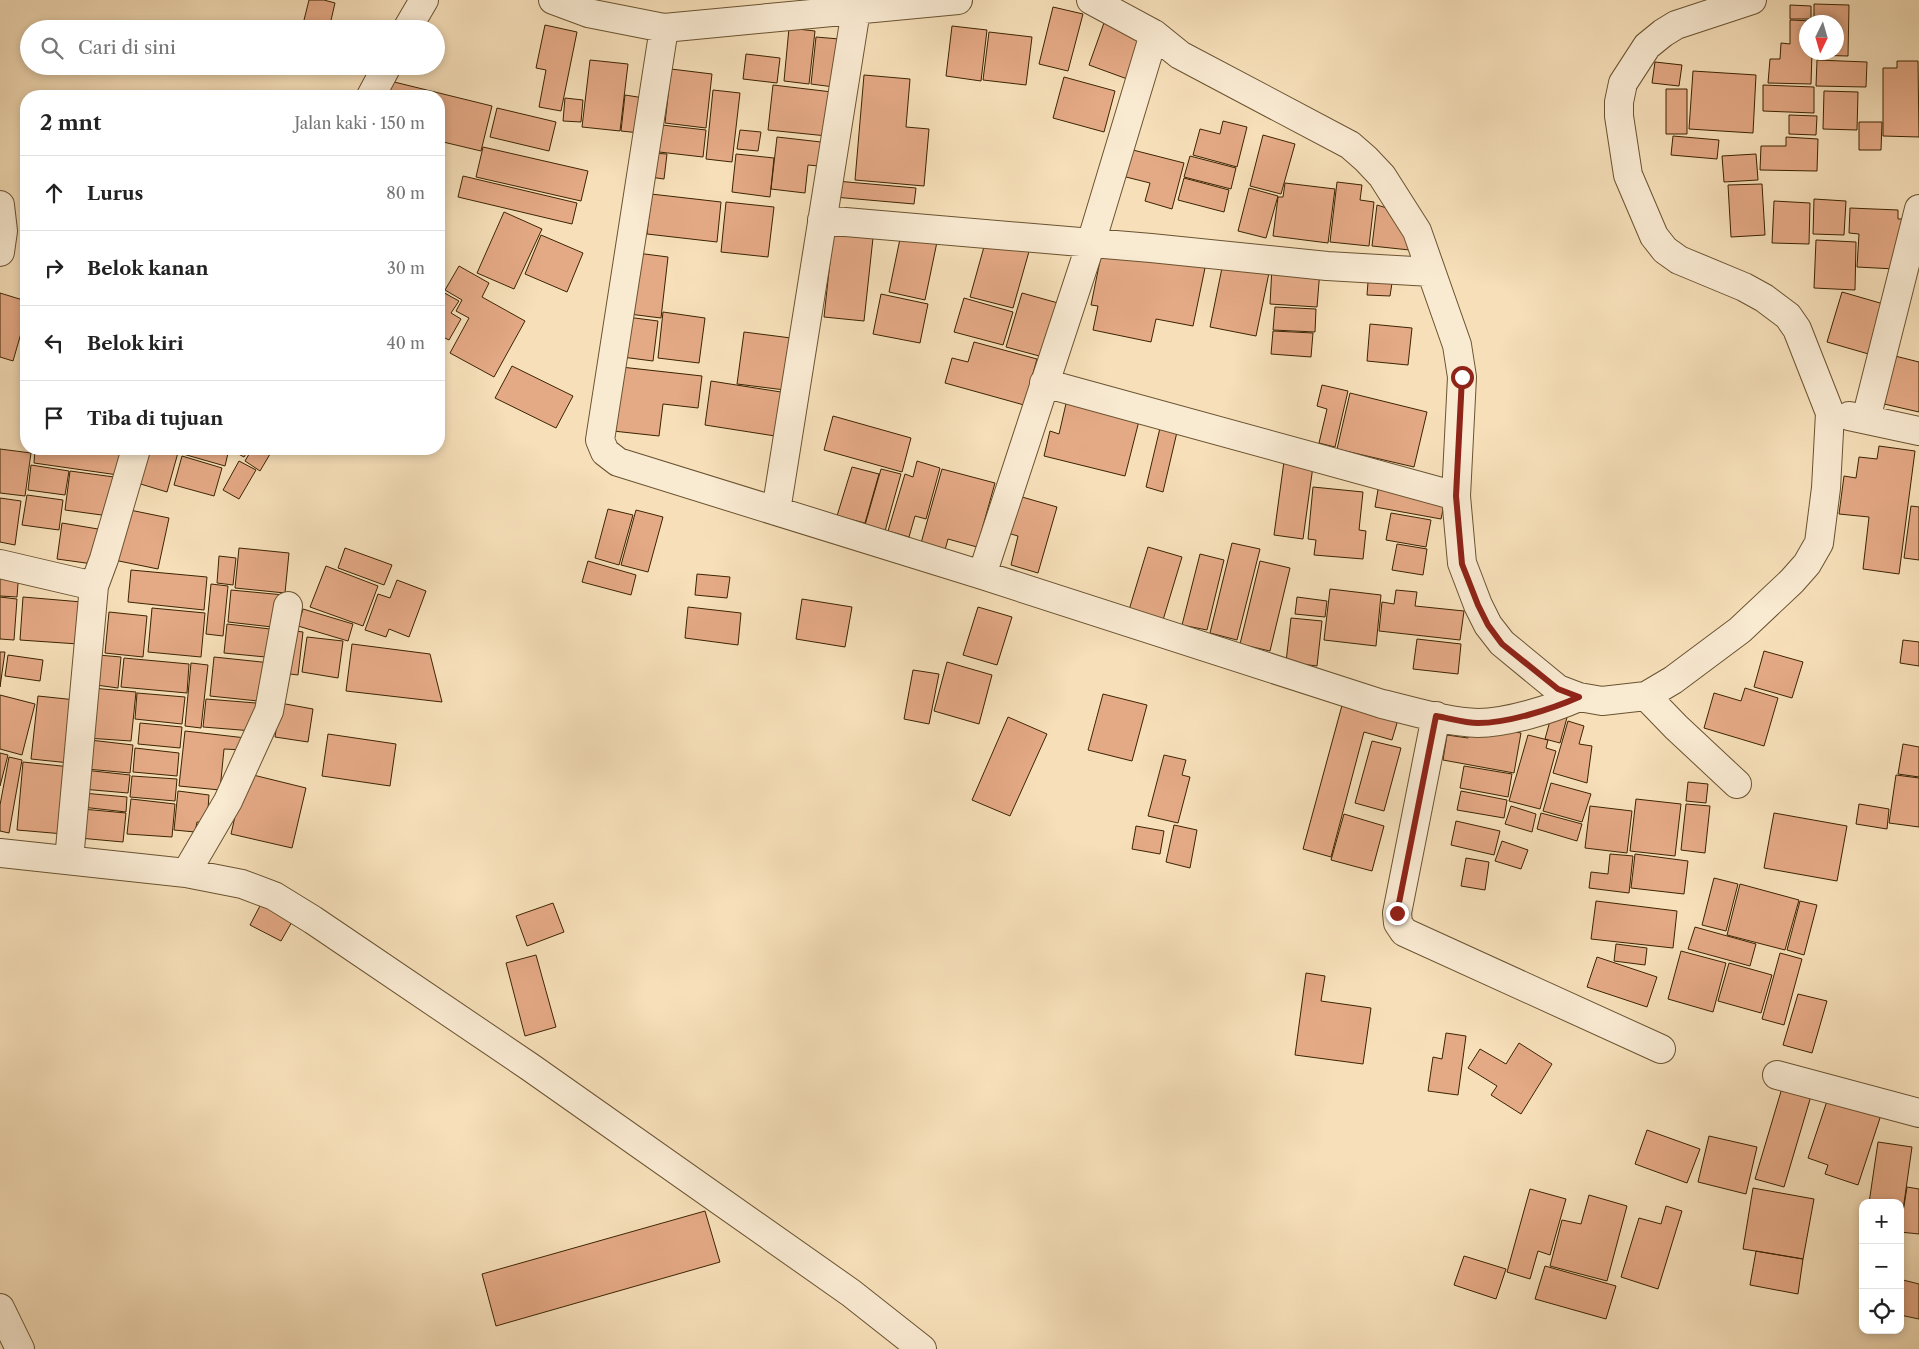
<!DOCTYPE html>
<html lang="id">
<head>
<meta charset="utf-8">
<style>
	body { margin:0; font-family:"Libre Caslon Text",serif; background:#f6f6f6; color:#222 }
	.controls { position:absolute; right:15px; bottom:15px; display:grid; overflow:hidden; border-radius:10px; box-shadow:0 2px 8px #0003 }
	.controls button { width:45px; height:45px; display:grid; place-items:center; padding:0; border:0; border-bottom:1px solid #e0e0e0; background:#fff; color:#222; font:25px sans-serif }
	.compass { position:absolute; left:1799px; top:15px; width:45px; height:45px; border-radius:50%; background:#fff; box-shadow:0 2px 8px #0003; rotate:185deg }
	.stop { position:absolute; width:15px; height:15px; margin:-11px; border:4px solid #8f2418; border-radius:50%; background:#fff }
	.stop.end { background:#8f2418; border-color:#fff; box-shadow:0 1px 5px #0008 }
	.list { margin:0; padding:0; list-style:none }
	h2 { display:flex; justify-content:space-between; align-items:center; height:65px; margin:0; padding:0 20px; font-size:21px }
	h2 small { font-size:16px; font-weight:400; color:#767676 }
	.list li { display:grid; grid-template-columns:32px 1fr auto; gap:15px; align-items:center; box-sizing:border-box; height:75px; padding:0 20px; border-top:1px solid #e0e0e0 }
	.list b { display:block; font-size:19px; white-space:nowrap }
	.list em { font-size:16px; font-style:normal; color:#767676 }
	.icon { flex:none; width:28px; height:28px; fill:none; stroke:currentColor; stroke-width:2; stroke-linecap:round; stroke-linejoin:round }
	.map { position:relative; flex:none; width:1919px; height:1349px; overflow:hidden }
	.search { position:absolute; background:#fff; box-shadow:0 2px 8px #0003; left:20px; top:20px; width:425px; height:55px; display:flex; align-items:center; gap:12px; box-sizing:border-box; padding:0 18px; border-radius:28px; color:#767676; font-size:19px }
	.panel { position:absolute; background:#fff; box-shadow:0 2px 8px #0003; left:20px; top:90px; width:425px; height:365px; border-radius:20px }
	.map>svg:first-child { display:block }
	.building { fill:#e4a985; stroke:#3c2402 }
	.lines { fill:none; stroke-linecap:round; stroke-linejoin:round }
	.minor-casing { stroke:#6a5330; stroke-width:30 }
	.minor { stroke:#f9ead2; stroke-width:28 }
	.route { stroke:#8f2418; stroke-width:6 }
</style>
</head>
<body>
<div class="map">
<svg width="1919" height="1349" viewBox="0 0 1919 1349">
	<rect width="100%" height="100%" fill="#f6dfb9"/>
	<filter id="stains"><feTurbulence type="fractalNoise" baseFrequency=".004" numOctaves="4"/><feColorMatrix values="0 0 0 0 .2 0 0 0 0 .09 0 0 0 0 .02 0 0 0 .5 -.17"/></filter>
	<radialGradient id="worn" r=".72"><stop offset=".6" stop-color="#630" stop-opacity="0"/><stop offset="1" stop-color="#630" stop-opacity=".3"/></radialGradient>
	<path class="building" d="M309,0h15l11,3 -6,26h-8l-18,-5z
		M1814,4l35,1 -1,51 -35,-1v-3h23v-30h-22z
		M1790,5l21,1v13h-21z
		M1053,7l30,7 -15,57 -29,-7z
		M1105,20l42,15 -17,45 -41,-15z
		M1790,20l23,1 -7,1v30h6l-1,32 -43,-1 2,-24h10l1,-16 9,1z
		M545,25l32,7 -16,79 -22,-4 7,-37 -10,-2z
		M952,26l35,4 -6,51 -35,-5z
		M789,28l26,3 -6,53 -25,-3z
		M989,32l43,5 -6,48 -43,-5z
		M816,37l23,2 -5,48 -23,-3z
		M746,54l34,4 -3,25 -34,-4z
		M590,60l38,4 -8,67 -38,-4z
		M1817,60l50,2 -1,25 -50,-1z
		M1897,61h21l1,76 -36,-1v-68h14z
		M1655,62l27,3 -3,21 -27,-3z
		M671,69l41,5 -6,54 -41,-5z
		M1693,71l63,4 -3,58 -64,-4z
		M864,75l46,4 -4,48 23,2 -5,57 -69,-6z
		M1064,77l51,14 -11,41 -51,-14z
		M386,80l106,26 -11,45 -42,-10v-45h-57z
		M773,85l59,7 -5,44 -59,-6z
		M1763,85l51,2v26l-51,-2z
		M1666,89h21v45h-21z
		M713,90l27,3 -8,69 -26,-3z
		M1824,91l34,1 -1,38 -34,-1z
		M625,95l19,3 -4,35 -19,-2z
		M565,98l18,2 -2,22 -18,-1z
		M497,108l59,14 -7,29 -59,-14z
		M1789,115l28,1 -1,19 -27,-1z
		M1223,121l24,6 -10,40 -44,-12 7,-26 20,5z
		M1859,122h23l-1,28h-22z
		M662,125l44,5 -3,27 -44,-5z
		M740,130l21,2 -3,19 -21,-2z
		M1263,135l32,9 -14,50 -31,-8z
		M1673,136l46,4 -2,19 -46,-4z
		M777,137l44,5 -2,24 -11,-1 -3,28 -34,-4z
		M1786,137l32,2 -1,32 -57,-1 1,-24h25z
		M483,147l105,24 -7,30 -105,-24z
		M1129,149l55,14 -12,46 -27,-8 5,-18 -28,-7z
		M652,153l15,1 -3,25 -14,-2z
		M736,154l38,4 -4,39 -38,-5z
		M1756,154l2,26 -34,2 -2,-26z
		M1190,156l46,12 -5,21 -47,-12z
		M463,176l114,27 -5,21 -114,-27z
		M1184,178l45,12 -5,22 -46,-12z
		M836,181l80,7 -2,16 -80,-7z
		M1337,182l25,3 -2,15 14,2 -5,44 -39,-4z
		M1285,183l50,6 -7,54 -55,-7 5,-39h5z
		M1762,184l3,51 -34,2 -3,-52z
		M1249,188l29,8 -12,42 -28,-7z
		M651,194l70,8 -4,40 -70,-8z
		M1814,199l32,2 -2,34 -31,-1z
		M1774,201l36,2 -1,41 -37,-1z
		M726,202l48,5 -6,50 -47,-5z
		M1377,205l23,7 19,39 -47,-5z
		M1850,208l48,2v9h8l-11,50 -38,-2 2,-33 -10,-1z
		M504,212l38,17 -28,60 -37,-16z
		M833,234l40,4 -9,83 -40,-4z
		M901,234l36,8 -12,58 -36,-8z
		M541,235l42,18 -16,39 -42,-18z
		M987,236l43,12 -17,60 -43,-11z
		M1816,240l40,2 -1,48 -41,-2z
		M1103,246l102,22 -12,58 -37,-7 -5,23 -58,-12 5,-24 -7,-1z
		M637,253l31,4 -7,61 -32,-4z
		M1224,258l46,10 -14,68 -46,-9z
		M459,266l30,17 -7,14 43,24 -31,56 -44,-24 19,-35 -13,-7 6,-11 -17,-10z
		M1272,267l48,3 -3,37 -47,-3z
		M1368,282l24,1 -2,13 -23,-1z
		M439,290l20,11 -8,12 10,6 -12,21 -10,-5z
		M1842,292l45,13 -15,50 -45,-13z
		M0,293l26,8v15l-13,45 -13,-4z
		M1022,293l36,10 -15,54 -37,-10z
		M881,294l47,10 -8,39 -47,-9z
		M964,298l49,14 -10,33 -49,-13z
		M1275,307l41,2 -1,23 -42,-2z
		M663,312l42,6 -6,45 -41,-5z
		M627,317l31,4 -5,40 -31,-4z
		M1370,324l42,4 -4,37 -41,-4z
		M1273,331l40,2 -2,24 -40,-3z
		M744,332l47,6 -6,52 -48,-6z
		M974,342l63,17 -13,46 -79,-22 7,-25 16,4z
		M1895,356l24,6v50l-35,-8z
		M512,366l61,30 -17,32 -61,-30z
		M621,367l81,9 -4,32 -35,-4 -4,32 -46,-5z
		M711,381l70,11 -6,44 -70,-11z
		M1322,385l26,6 -13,56 -16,-4 8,-34 -10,-3z
		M1350,393l77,19 -13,55 -77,-18z
		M1068,395l73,18 -16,63 -81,-20 6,-25 9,3z
		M833,416l78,22 -9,34 -78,-22z
		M1160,428l17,4 -14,60 -17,-5z
		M1879,446l36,5 -16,123 -36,-5 6,-52 -30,-3 5,-38 12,2 3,-21 18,2z
		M0,449l31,4 -6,43 -25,-3z
		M35,449l87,1 -4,25 -84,-12z
		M143,449h36l-12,43 -33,-10z
		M185,449h44l-4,17 -42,-12z
		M232,449h17l-5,8 -13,-7z
		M252,449h21l-13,22 -15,-10z
		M1285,454l29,5 -11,80 -29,-4z
		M182,456l40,12 -8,28 -40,-11z
		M239,461l17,9 -17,29 -16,-9z
		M917,461l23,7 -14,51 -11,-3 -6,21 -21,-6 17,-57 8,3z
		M31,465l38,6 -4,24 -37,-5z
		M852,467l27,7 -14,49 -28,-7z
		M881,469l20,5 -16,57 -20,-6z
		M942,469l53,14 -18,64 -29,-8 -3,11 -24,-7z
		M70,471l44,6 -5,39 -44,-6z
		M1379,484l67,12 -5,23 -66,-12z
		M1313,487l50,5 -4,38 7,1 -3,28 -49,-4 2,-15 -8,-1z
		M27,495l36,5 -4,30 -37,-5z
		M1015,495l42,12 -19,66 -27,-8 7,-29 -14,-4z
		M0,498l21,3 -6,44 -15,-3z
		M1911,506l8,1v53l-15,-2z
		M125,509l44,9 -11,51 -44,-9z
		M608,509l25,6 -14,50 -24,-7z
		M636,510l27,7 -15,55 -27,-7z
		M1391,513l40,7 -5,27 -40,-7z
		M62,523l36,6 -5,35 -36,-5z
		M1232,543l28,6 -23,91 -27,-7z
		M1397,544l30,5 -4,26 -31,-5z
		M1148,547l34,10 -19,63 -34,-10z
		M239,548l50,5 -4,40 -50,-5z
		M345,548l47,17 -8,20 -46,-17z
		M1200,554l24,6 -17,70 -25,-5z
		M219,556l17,2 -3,27 -16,-2z
		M588,561l48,14 -5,20 -49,-13z
		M1260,561l30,7 -20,83 -30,-7z
		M326,566l52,20 -15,40 -53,-19z
		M0,568l19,2 -2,27 -17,-1z
		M131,570l76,7 -3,33 -76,-8z
		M697,574l33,3 -3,21 -32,-3z
		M397,580l29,11 -17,46 -20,-8 -3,8 -21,-7 13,-36 12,4z
		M211,584l17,2 -5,50 -17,-2z
		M1330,589l51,6 -5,51 -52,-6z
		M231,590l53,5 -3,33 -53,-6z
		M1396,590l21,2 -2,14 49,5 -4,29 -81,-9 3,-29 12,2z
		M0,597l17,2 -3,41 -14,-1z
		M23,597l59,5 -4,42 -58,-4z
		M1297,597l30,4 -2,16 -30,-3z
		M802,599l50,8 -7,40 -49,-8z
		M688,607l53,6 -3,32 -53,-7z
		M978,607l34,10 -15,48 -34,-10z
		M152,608l53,5 -4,44 -53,-5z
		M303,609l50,15 -5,17 -50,-15z
		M109,612l38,4 -4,41 -38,-4z
		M1291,618l31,3 -5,45 -31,-4z
		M227,624l52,6 -3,28 -52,-5z
		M288,630l15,2 -5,43 -16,-2z
		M307,637l36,4 -5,37 -36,-6z
		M1417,639l44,5 -3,30 -45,-5z
		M1903,640l16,2v24l-19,-3z
		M352,644l78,10 12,48 -96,-11z
		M1764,651l39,11 -11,36 -38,-11z
		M0,652h5l-5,35z
		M8,655l35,5 -3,21 -35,-5z
		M98,655l23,2 -3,31 -22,-3z
		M214,657l57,6 -2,20 -9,-1 -2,19 -48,-5z
		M124,658l65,6 -2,29 -66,-6z
		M947,662l45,13 -13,49 -45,-13z
		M191,663l17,2 -7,63 -16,-2z
		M913,670l26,4 -10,50 -25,-5z
		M92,688l44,4 -5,49 -44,-3z
		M1745,688l33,10 -14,48 -60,-18 10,-35 27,8z
		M137,693l48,4 -3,27 -47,-5z
		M1103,694l44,11 -15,56 -44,-11z
		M0,695l35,9 -13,51 -22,-6z
		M38,696l38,4 -6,63 -39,-4z
		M1344,698l56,15 -8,27 -28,-8 -33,125 -28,-8z
		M206,699l50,4 -3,28 -50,-4z
		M280,703l33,6 -5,33 -33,-5z
		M1553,710l15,4 -8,29 -15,-4z
		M1008,717l39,17 -37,82 -38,-16z
		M1568,721l16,5 -5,18 13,2 -5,37 -34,-10z
		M140,723l42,4 -2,21 -42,-4z
		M1471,724l50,9 -7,40 -71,-13 4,-25 21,3z
		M185,731l61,7 -1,12 -21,-1 -4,41 -41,-4z
		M328,734l68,10 -6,42 -68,-10z
		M1528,735l20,5 -2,8 10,3 -16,58 -31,-8z
		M90,740l43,5 -3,28 -43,-4z
		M1372,741l29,7 -17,63 -29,-8z
		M1903,744l16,3v30l-21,-3z
		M135,748l44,5 -2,23 -44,-4z
		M0,753l8,2 -8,31z
		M1164,755l22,5 -4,15 8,2 -12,46 -30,-7z
		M9,757l13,3 -13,73 -9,-2v-26z
		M23,762l48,5 -7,67 -47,-4z
		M1464,766l48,8 -4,23 -48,-9z
		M84,770l46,5 -2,18 -46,-4z
		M245,773l61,15 -14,60 -61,-14z
		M1896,775l23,3v49l-30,-4z
		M132,776l45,3 -2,22 -45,-4z
		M1688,782l20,2 -2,19 -20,-2z
		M1551,783l40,11 -9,28 -39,-11z
		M178,791l31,4 -2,28 -10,-1 -2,10 -21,-2z
		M1461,791l46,9 -3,18 -47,-8z
		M83,793l44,4 -1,15 -44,-5z
		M131,799l44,5 -3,33 -45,-3z
		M1636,799l45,5 -6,52 -45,-5z
		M1686,804l24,2 -5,47 -24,-3z
		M1859,804l30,5 -2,20 -31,-5z
		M1511,806l25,8 -4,18 -27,-8z
		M1590,806l42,5 -5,42 -42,-5z
		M82,809l44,4 -3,29 -44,-4z
		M1541,813l41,11 -5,17 -40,-12z
		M1774,813l73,13 -10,55 -73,-13z
		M1344,814l40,12 -12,45 -41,-11z
		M1456,821l44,10 -6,24 -43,-10z
		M1174,825l23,5 -7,38 -24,-6z
		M1136,826l28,5 -4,23 -28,-5z
		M1502,841l26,9 -7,19 -26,-8z
		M1610,854l23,2 -4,37 -40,-5 2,-16 17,2z
		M1635,854l53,7 -4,33 -53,-6z
		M1466,858l23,4 -4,28 -24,-4z
		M1714,878l24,6 -12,47 -24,-6z
		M1740,884l59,16 -14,50 -58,-15z
		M1596,901l81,10 -4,37 -82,-9z
		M1800,901l17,4 -13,50 -17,-5z
		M553,903l11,29 -37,14 -11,-30z
		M261,904l32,16 -12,21 -31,-16z
		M1695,927l61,17 -6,22 -62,-17z
		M1616,944l31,4 -2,17 -31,-4z
		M1681,951l45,12 -13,49 -45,-13z
		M1780,953l22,6 -18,66 -22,-6z
		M536,955l20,72 -31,9 -19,-73z
		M1597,957l60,20 -10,30 -60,-20z
		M1729,963l43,12 -11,38 -43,-12z
		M1306,973l19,3 -4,25 50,7 -8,56 -68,-9z
		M1798,994l29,7 -15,52 -29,-8z
		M1446,1033l20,3 -8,59 -30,-4 5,-34 9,2z
		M1519,1043l33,21 -31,50 -30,-19 6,-9 -29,-18 12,-19 26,15z
		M1782,1088l29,8 -27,91 -29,-8z
		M1828,1098l53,17 -23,70 -33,-11 3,-9 -20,-7z
		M1647,1130l53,19 -13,34 -52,-19z
		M1709,1136l48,11 -11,47 -48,-12z
		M1878,1142l34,5 -12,84v-28h-31z
		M1907,1187l12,2v45l-19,-2z
		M1753,1188l61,11 -11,60 -60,-10z
		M1530,1189l36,10 -16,56 -12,-4 -8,28 -23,-7z
		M1589,1195l38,11 -20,75 -57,-15 12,-46 19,4z
		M1666,1206l16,5 -24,78 -37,-12 18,-59 22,6z
		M705,1211l15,51 -224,64 -14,-52z
		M1756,1251l47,8 -5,35 -48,-9z
		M1464,1256l42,13 -10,30 -42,-14z
		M1545,1266l71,20 -10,33 -71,-20z
		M1903,1280l16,4v35l-19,-4v-21z"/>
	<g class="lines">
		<defs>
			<path id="minor" d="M553,0l35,13 76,15 294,-28
				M1091,0l63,34 26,21 170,90 16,14 16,17 35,55 40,114 5,32 -6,119 6,67 16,42 10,20 14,18 56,46 21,8 23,4 44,-5 27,-16 67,-50 52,-49 15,-17 12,-21 7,-55 4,-75 -33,-84 -9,-13 -24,-18 -20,-11 -65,-27 -14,-10 -11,-14 -26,-61 -9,-59v-14l4,-19 24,-37 16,-13 13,-8 76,-25
				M664,28l-64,412 5,12 13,10 364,113 400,129c31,7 64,18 96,19 29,0 74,-14 101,-26
				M407,29l17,-29
				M371,96l16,-30
				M0,205l3,26 -3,21
				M822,220l329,28 176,18 104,6
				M1044,383l412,113
				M1849,416l70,15
				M1866,419l53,-210
				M776,511l80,-501
				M0,564l94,22 10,-27 32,-110
				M982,575l109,-332 63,-209
				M1646,696l30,31 61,57
				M1436,716l-39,197 1,10 6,9 257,117
				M0,853l186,20 56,11 32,12 39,24 217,147 321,226 71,56
				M69,860l25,-274
				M186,873l42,-72 41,-90 19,-105
				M1777,1075l142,38
				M0,1308l20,41"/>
		</defs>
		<use href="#minor" class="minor-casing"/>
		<use href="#minor" class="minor"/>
	</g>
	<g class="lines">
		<path class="route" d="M1397,913l39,-197c13,2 28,7 42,7 30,0 74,-14 101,-26l-21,-8 -56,-45 -14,-19 -10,-20 -16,-41 -6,-68 6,-119"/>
	</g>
	<rect width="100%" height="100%" filter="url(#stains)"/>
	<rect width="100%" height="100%" fill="url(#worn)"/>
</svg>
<div class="controls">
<button>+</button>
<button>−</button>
<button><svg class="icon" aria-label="locate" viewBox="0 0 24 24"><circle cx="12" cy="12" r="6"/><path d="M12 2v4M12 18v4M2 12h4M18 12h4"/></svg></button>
</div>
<svg class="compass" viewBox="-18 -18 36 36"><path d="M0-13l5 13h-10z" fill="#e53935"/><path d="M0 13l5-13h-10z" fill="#767676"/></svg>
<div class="stop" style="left:1462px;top:377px"></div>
<div class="stop end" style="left:1397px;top:913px"></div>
<div class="search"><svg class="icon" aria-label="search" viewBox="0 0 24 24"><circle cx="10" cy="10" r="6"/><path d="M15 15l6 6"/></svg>Cari di sini</div>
<section class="panel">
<h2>2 mnt<small>Jalan kaki · 150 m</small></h2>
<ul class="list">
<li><svg class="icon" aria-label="ahead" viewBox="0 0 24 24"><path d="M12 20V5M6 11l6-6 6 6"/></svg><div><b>Lurus</b></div><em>80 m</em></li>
<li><svg class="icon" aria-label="right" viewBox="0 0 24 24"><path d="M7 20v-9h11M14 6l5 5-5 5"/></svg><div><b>Belok kanan</b></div><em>30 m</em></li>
<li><svg class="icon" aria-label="left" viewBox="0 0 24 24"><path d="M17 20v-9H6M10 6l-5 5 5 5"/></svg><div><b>Belok kiri</b></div><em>40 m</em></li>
<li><svg class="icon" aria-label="arrive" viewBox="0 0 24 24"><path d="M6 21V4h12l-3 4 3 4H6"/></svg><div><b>Tiba di tujuan</b></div></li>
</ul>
</section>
</div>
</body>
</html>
